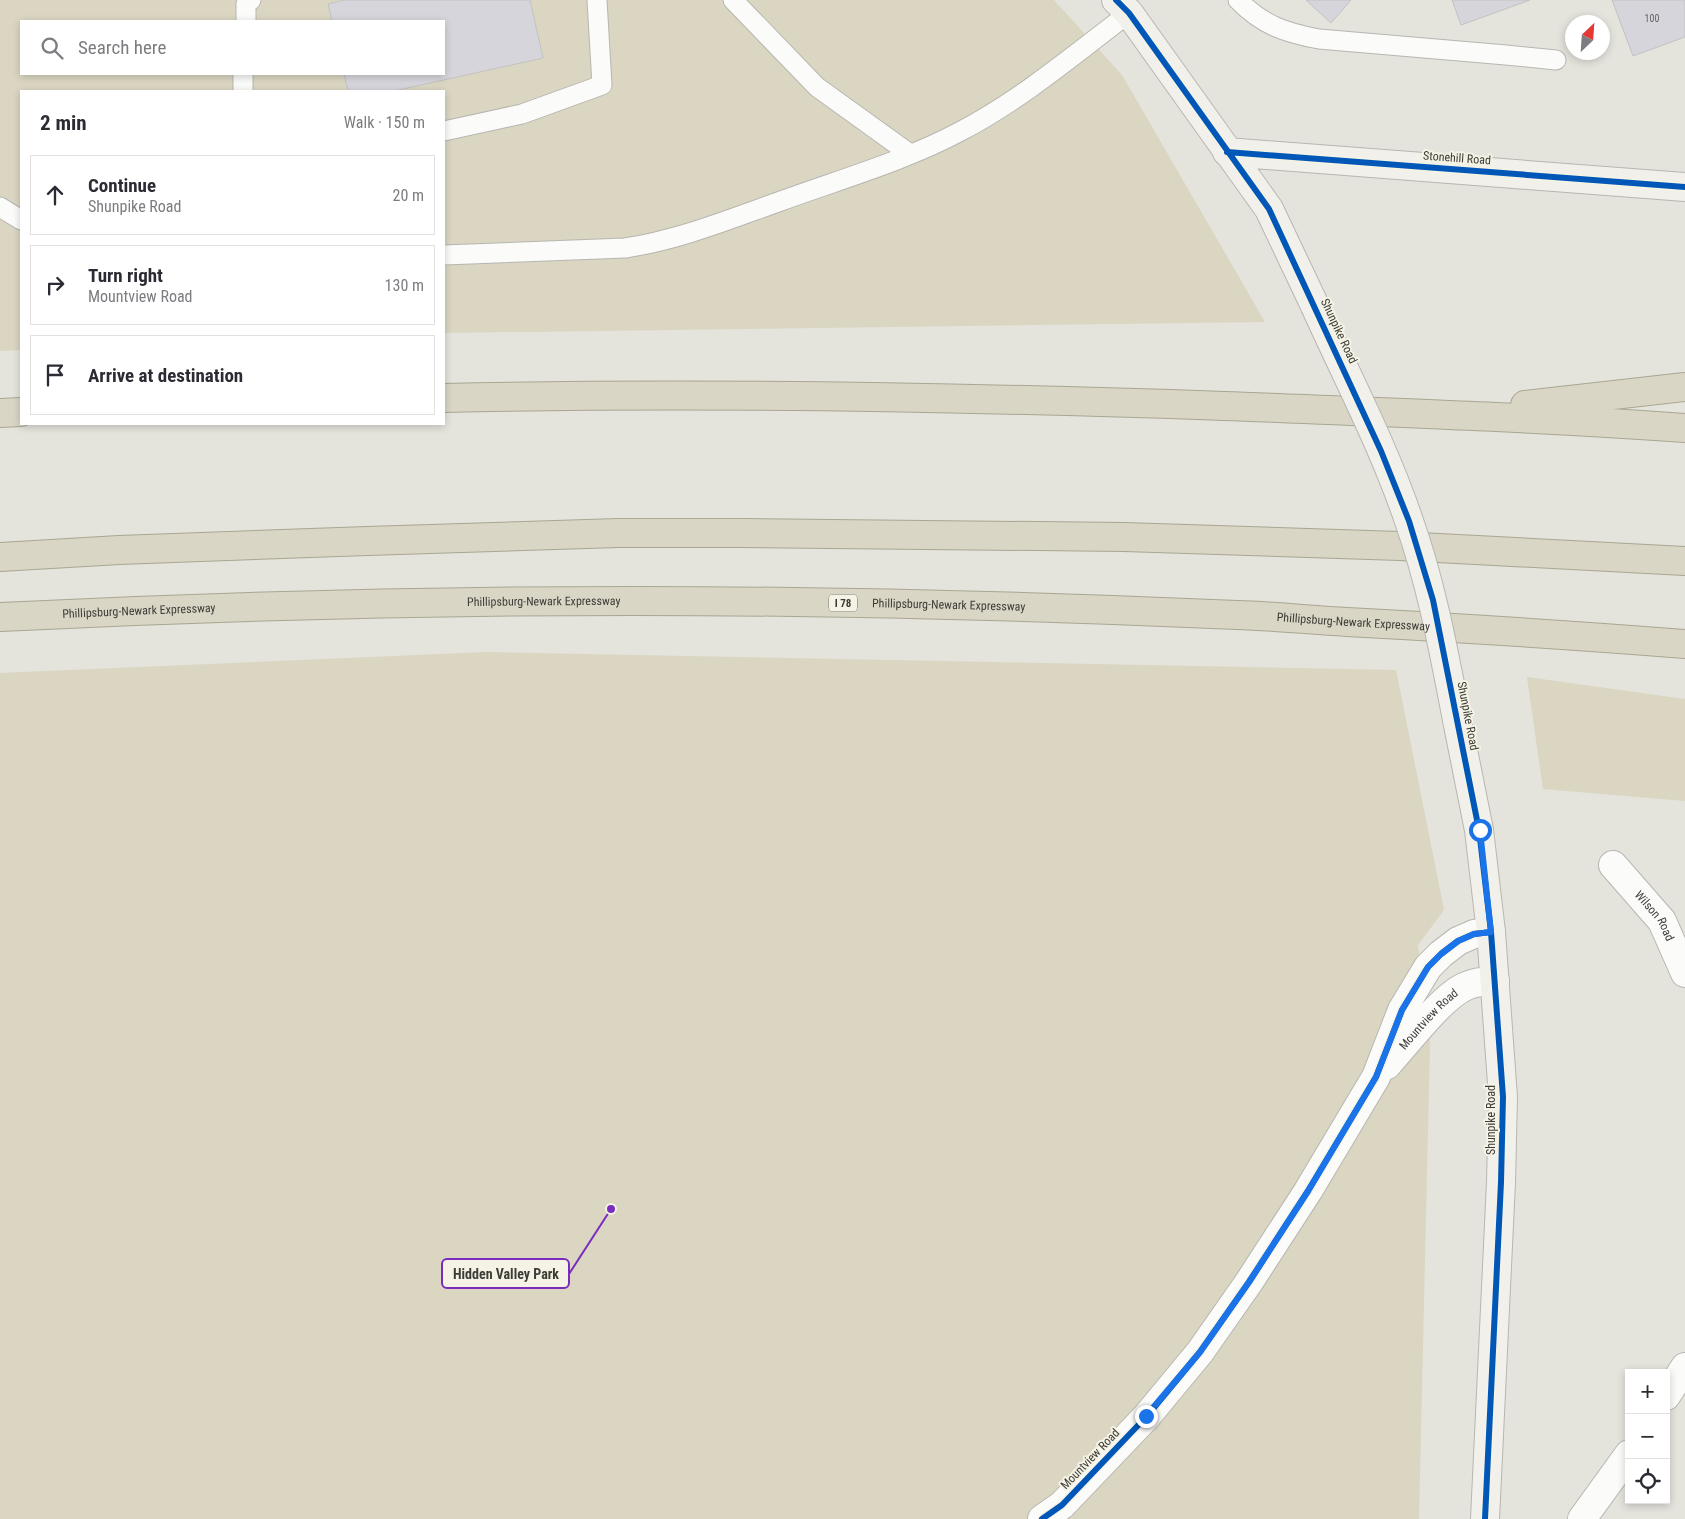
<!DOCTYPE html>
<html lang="en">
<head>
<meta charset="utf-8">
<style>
	body { margin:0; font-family:"Roboto Condensed",sans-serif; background:#f2f2f3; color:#2b2b33 }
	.controls { position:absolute; right:15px; bottom:15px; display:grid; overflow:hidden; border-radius:0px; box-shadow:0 2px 8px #0003 }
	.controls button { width:45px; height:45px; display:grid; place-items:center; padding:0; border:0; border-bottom:1px solid #e1e1e2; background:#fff; color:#2b2b33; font:25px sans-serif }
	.compass { position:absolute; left:1565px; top:15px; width:45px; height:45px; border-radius:50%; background:#fff; box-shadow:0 2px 8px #0003; rotate:25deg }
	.stop { position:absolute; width:15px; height:15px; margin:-11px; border:4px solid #1a73e8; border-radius:50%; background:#fff }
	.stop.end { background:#1a73e8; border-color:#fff; box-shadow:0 1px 5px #0008 }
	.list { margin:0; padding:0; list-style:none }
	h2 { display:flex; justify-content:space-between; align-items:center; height:65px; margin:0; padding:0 20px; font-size:21px }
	h2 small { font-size:16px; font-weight:400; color:#7c7c81 }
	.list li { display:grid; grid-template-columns:32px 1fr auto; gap:15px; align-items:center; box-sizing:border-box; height:80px; margin:0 10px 10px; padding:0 10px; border:1px solid #e1e1e2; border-radius:0px }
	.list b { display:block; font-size:19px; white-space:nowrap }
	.list p { margin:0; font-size:16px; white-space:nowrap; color:#7c7c81 }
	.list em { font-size:16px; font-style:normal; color:#7c7c81 }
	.icon { flex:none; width:28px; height:28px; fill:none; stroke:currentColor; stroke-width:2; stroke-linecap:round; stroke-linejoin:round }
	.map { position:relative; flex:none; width:1685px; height:1519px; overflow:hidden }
	.search { position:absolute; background:#fff; box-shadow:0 2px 8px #0003; left:20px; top:20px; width:425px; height:55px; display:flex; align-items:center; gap:12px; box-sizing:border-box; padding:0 18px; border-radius:0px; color:#7c7c81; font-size:19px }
	.panel { position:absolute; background:#fff; box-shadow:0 2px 8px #0003; left:20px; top:90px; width:425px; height:335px; border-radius:0px }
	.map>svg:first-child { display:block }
	.green { fill:#dad6c2; fill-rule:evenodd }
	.building { fill:#d6d5db; stroke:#c2c2c2 }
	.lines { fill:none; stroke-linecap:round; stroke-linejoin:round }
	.lane-casing { stroke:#b7b6b1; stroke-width:21 }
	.street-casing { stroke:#b7b6b1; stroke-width:30 }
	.secondary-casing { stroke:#b7b6b1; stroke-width:30 }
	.highway-casing { stroke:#a9a692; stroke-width:30 }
	.lane { stroke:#fbfbfa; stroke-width:19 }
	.street { stroke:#fbfbfa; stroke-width:28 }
	.secondary { stroke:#f1f0ea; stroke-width:28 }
	.highway { stroke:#d9d6c6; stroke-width:28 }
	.secondary-bridge-casing { stroke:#b7b6b1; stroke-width:30; stroke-linecap:butt }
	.secondary-bridge { stroke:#f1f0ea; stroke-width:28 }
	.cycleway-casing { stroke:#f5f3e5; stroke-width:9 }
	.cycleway { stroke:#0057b8; stroke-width:6 }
	.route { stroke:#1a73e8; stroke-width:6 }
	.labels { text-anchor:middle; stroke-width:4; stroke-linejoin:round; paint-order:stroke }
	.number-label { font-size:10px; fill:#666562 }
	.shield { fill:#f5f3e5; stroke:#74736b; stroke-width:1 }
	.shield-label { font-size:11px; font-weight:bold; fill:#3d3c37 }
	.street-label { font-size:12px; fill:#3d3c37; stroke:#f5f3e5 }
	.leader { fill:none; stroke:#7b2cbf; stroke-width:2 }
	.callout-dot { fill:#7b2cbf; stroke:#f5f3e5; stroke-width:2 }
	.callout { fill:#f5f3e5; stroke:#7b2cbf; stroke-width:2 }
	.callout-label { font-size:14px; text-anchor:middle; font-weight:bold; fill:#3d3c37 }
</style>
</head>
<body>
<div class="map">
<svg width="1685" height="1519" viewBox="0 0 1685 1519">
	<rect width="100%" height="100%" fill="#e4e3dc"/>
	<path class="green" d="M0,0h1054l68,75 143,247 -821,11v-242h-423v259l-21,1zM21,21h423v53h-423z
		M487,652l909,18 48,240 -26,35 12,97 -11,477h-1419v-846z
		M1527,677l158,22v102l-142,-12z"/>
	<path class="building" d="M344,0h186l13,58 -149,33h-46l-4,-17h100v-53h-112l-4,-17z
		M1306,0h45l-20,23z
		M1452,0h78l-69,25z
		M1612,0h73v37l-52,19z"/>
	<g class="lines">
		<defs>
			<path id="lane" d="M733,0l84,87 93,67
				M1238,0c24,25 48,33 81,39l187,16 50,5
				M246,21v-17l5,-4
				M243,91v-17
				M444,131l78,-17 80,-29 -5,-85
				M0,207l21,13
				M444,255l181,-7c54,-8 105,-29 156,-47 60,-22 124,-40 180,-70 61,-32 114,-77 168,-118"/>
			<g id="street">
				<path id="s1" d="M1613,865l49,56 23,52"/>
				<path id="s2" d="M1387,1065c19,-21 54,-67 77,-78 10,-5 20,-6 31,-6"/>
				<path d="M1666,1396l19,-29"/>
				<path d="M1042,1519l20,-14 85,-89 53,-64 49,-70 59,-91 68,-114 26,-67 26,-43 13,-13 17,-13 16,-7 17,-2"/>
				<path d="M1582,1519l47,-65"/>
			</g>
			<path id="secondary" d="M1116,0l13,13 140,196 46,97
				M1227,152l458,35
				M1457,720l22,110 12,102 12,165 -2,85 -16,337"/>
			<g id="highway">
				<path d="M444,398c259,-6 521,-1 780,8 154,6 307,11 461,22"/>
				<path d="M1525,405l160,-18"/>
				<path d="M0,413l21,-1"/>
				<path d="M0,557l119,-7 248,-9 251,-8h125l381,4 276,9 285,15"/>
				<path id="s3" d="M0,617c412,-21 825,-21 1237,-2 36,1 73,5 110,7 113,6 225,13 338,22"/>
			</g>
		</defs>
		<use href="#lane" class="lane-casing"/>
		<use href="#street" class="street-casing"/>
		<use href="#secondary" class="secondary-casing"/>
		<use href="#highway" class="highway-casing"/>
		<use href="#lane" class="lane"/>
		<use href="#street" class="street"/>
		<use href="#secondary" class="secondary"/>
		<use href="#highway" class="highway"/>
		<defs>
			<path id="secondary-bridge" d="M1315,306c32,71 69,141 94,215 23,65 35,132 48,199"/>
		</defs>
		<use href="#secondary-bridge" class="secondary-bridge-casing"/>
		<use href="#secondary-bridge" class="secondary-bridge"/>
		<defs>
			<path id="cycleway" d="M1116,0l13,13 140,196 112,242 28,70 24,79 46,230 12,102 12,165 -2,85 -16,337
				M1227,152l458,35
				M1042,1519l20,-14 85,-89 53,-64 49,-70 59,-91 68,-114 26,-67 26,-43 13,-13 17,-13 16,-7 17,-2"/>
		</defs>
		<use href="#cycleway" class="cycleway-casing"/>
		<use href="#cycleway" class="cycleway"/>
	</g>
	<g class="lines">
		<path class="route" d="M1146,1416l54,-64 49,-70 59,-91 68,-114 26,-67 26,-43 13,-13 17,-13 16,-7 17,-2 -11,-102"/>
	</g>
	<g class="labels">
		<g class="number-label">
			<text x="1652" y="22">100</text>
		</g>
		<rect class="shield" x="829" y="594.5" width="28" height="17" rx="4"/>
		<g class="shield-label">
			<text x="843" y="607">I 78</text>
		</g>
		<g class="street-label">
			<text transform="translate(1457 158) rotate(4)" y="4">Stonehill Road</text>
			<text transform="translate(1339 331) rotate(65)" y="4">Shunpike Road</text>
			<text dy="4" stroke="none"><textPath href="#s3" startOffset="544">Phillipsburg-Newark Expressway</textPath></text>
			<text dy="4" stroke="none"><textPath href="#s3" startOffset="949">Phillipsburg-Newark Expressway</textPath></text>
			<text dy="4" stroke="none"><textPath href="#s3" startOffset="139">Phillipsburg-Newark Expressway</textPath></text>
			<text dy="4" stroke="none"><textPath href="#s3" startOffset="1354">Phillipsburg-Newark Expressway</textPath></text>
			<text transform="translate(1468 716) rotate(79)" y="4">Shunpike Road</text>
			<text dy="4" stroke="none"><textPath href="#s1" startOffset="66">Wilson Road</textPath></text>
			<text dy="4" stroke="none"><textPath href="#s2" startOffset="62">Mountview Road</textPath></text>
			<text transform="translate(1491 1120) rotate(-90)" y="4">Shunpike Road</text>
			<text transform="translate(1090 1459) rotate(-46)" y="4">Mountview Road</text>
		</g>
	</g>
	<path class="leader" d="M611 1209L569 1274"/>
	<circle class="callout-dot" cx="611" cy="1209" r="5"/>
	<rect class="callout" x="442" y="1259" width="127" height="29" rx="5"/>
	<g class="callout-label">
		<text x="506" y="1279">Hidden Valley Park</text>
	</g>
</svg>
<div class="controls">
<button>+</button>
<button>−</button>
<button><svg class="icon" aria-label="locate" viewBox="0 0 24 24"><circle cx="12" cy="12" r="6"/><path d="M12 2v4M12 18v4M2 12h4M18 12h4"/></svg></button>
</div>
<svg class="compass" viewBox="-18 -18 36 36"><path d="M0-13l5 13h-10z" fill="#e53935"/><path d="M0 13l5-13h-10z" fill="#7c7c81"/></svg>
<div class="stop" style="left:1480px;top:830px"></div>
<div class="stop end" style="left:1146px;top:1416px"></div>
<div class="search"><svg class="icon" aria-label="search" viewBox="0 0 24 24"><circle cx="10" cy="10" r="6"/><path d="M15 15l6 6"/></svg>Search here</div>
<section class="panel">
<h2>2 min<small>Walk · 150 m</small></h2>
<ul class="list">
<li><svg class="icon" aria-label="ahead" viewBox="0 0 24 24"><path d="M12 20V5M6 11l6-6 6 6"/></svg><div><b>Continue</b><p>Shunpike Road</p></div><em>20 m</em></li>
<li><svg class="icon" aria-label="right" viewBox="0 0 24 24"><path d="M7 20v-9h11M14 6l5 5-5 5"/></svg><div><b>Turn right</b><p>Mountview Road</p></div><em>130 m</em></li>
<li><svg class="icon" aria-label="arrive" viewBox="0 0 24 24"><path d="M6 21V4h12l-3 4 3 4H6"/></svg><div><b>Arrive at destination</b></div></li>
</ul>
</section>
</div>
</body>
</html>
